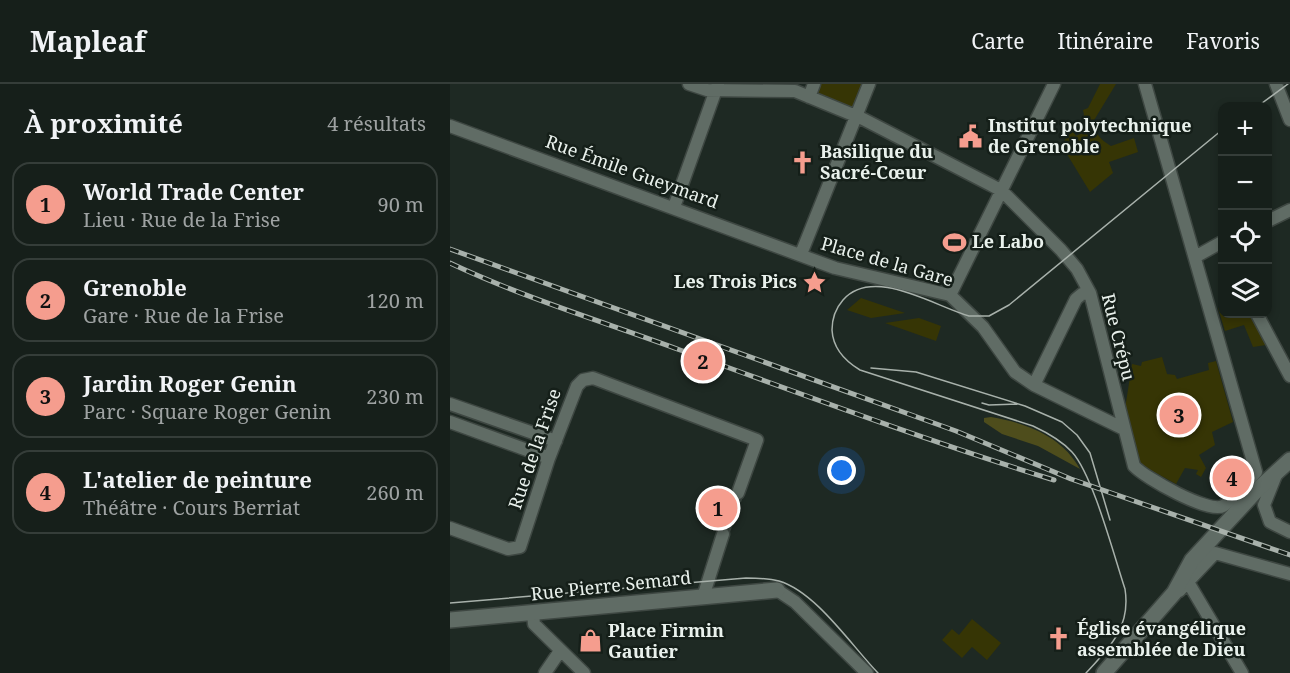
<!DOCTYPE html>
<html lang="fr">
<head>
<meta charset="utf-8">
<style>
	body { margin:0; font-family:"Noto Serif",serif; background:#232c27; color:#f1f3f6 }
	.controls { position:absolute; right:18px; top:18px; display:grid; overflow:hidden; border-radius:12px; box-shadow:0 3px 9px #0003 }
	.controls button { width:54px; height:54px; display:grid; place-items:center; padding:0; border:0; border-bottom:2px solid #353d39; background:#161f1a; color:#f1f3f6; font:30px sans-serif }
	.you { position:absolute; left:392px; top:387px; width:21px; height:21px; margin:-15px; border:4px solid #fff; border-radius:50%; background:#1a73e8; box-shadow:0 0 0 9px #1a73e833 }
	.badge { display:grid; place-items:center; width:39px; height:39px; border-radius:50%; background:#f59d8e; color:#111; font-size:20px; font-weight:700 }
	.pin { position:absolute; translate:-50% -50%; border:3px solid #fff; box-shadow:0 2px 6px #0006 }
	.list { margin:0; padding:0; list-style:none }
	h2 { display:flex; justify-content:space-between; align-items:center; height:78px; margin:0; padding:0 24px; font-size:26px }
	h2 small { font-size:20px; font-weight:400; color:#9ea2a2 }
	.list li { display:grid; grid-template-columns:39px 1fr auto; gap:18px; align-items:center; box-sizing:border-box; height:84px; margin:0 12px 12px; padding:0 12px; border:2px solid #353d39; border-radius:18px }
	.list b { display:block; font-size:22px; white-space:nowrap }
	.list p { margin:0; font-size:20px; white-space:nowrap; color:#9ea2a2 }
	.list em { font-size:20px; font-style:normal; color:#9ea2a2 }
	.icon { flex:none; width:33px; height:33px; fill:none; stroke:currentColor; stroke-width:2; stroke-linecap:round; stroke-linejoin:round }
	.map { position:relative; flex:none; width:840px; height:589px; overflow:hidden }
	header { display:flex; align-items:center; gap:36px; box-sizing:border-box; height:84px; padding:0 30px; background:#161f1a; border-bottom:2px solid #353d39 }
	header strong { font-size:28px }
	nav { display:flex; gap:33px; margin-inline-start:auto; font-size:21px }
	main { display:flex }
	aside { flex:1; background:#161f1a }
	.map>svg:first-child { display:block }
	.green { fill:#363505 }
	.forest { fill:#4e4d1c }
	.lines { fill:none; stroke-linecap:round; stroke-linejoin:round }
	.minor-tunnel { stroke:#3c4741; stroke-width:12; stroke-dasharray:12 6; stroke-linecap:butt }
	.minor-casing { stroke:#3e4742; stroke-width:15 }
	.tertiary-casing { stroke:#3e4742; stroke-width:18 }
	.minor { stroke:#606c65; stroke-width:12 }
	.tertiary { stroke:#606c65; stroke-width:15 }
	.tram { stroke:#a8b1ab; stroke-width:1.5 }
	.rail-casing { stroke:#a8b1ab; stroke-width:5 }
	.rail { stroke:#151f19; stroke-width:3; stroke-dasharray:9; stroke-linecap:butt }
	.labels { text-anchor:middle; stroke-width:5; stroke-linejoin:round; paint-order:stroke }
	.poi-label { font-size:18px; font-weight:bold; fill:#e9f1ec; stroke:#151f19; text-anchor:start }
	.street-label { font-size:18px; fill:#e9f1ec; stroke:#151f19 }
</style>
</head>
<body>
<header>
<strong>Mapleaf</strong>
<nav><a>Carte</a><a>Itinéraire</a><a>Favoris</a></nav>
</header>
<main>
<aside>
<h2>À proximité<small>4 résultats</small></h2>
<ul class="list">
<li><span class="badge">1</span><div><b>World Trade Center</b><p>Lieu · Rue de la Frise</p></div><em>90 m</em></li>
<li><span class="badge">2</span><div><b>Grenoble</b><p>Gare · Rue de la Frise</p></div><em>120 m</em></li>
<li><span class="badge">3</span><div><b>Jardin Roger Genin</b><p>Parc · Square Roger Genin</p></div><em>230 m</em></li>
<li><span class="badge">4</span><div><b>L'atelier de peinture</b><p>Théâtre · Cours Berriat</p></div><em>260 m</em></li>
</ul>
</aside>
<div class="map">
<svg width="840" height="589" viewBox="0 0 840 589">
	<rect width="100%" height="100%" fill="#1e2923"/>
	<path class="green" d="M367,0h45l-9,23 -5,2 -35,-13z
		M650,0h16l-23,38c3,13 7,17 18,24l23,-8 4,14 -29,10 4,11 -23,19 -28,-46 9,-19 5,9 12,-7 -6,-12 2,-2 -1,-5 5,-2z
		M411,214l44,15 -34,5 -24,-8z
		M772,221v9h28l16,31 -13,2 -9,-22 -19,6 -7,-23z
		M469,234l22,8 -5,15 -51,-18z
		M712,273l5,17 8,1 2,4 32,-9 -1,-7 8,-2 17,61 -21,10 3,13 -16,10 7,13 -5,9 -5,-3 2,-4 -13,-2 -9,16 -38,-21 -13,-54 7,-45 9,2 1,-4z
		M522,535l29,24 -14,17 -15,-13 -10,11 -20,-18 10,-11 7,6z"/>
	<path class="forest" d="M541,333c35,6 71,19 89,52l-42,-23 -36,-12 -18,-12v-4z"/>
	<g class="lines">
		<path class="minor-tunnel" d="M273,450l15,-41"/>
		<defs>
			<path id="minor" d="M239,0l18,6 88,1 68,28 128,66 11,6 59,59 16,19 13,24 44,173c11,12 75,48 89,40 12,-7 23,-24 33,-34
				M695,0l111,388
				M826,0l14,36
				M359,13l5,-13
				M0,42l385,142 115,27 33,32 32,45 19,13 88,43
				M224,123l44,-123
				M818,137l22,-11
				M351,170l68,-170
				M745,173l27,-15
				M500,211l104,-211
				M807,230l33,62
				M584,301l42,-86 6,-5 8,-1
				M0,320l106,37
				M0,338l99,36
				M826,391l-12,30 6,17 20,10
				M0,444l58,21 12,-2 29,-89 28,-72 6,-6 10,-2 164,62 -19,53
				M738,498l54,91
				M327,506l18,12 72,71
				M729,507l36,-38 75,21
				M253,513l20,-63
				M83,530l1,10 50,49
				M95,589l15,-22"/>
			<path id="tertiary" d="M0,536l327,-30
				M654,589l70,-80 18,-33 64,-69 34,-31"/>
		</defs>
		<use href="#minor" class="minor-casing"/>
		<use href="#tertiary" class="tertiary-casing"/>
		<use href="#minor" class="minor"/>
		<use href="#tertiary" class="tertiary"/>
		<path class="tram" d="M808,22l30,-22
			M421,284l45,4 109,34 37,16 15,13 13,18 20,67
			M532,319l7,2 29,-1
			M0,519l296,-25c11,0 22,0 33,3 37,11 72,64 99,92
			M636,589c24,-26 45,-46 39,-84 -11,-33 -32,-114 -53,-137 -11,-12 -24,-19 -39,-26l-173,-56c-15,-9 -27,-21 -28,-40 0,-11 4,-22 11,-30 30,-34 91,6 126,16h20l20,-11 213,-175"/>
		<defs>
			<path id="rail" d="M0,165l506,182 115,48 219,76
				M0,179c74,35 154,59 230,87 124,45 248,91 374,130"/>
		</defs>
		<use href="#rail" class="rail-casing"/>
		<use href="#rail" class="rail"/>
	</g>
	<defs>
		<symbol id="civic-bare" viewBox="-9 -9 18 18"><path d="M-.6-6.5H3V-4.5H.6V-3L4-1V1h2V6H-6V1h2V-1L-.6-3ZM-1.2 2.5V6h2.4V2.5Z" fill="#f59d8e" stroke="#151f19" stroke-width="2.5" paint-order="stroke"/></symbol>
		<symbol id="church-bare" viewBox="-9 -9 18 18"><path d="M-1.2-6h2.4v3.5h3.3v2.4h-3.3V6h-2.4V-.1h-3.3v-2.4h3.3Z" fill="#f59d8e" stroke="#151f19" stroke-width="2.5" paint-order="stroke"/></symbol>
		<symbol id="stadium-bare" viewBox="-9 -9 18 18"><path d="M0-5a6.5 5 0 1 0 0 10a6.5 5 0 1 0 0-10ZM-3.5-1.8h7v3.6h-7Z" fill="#f59d8e" stroke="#151f19" stroke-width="2.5" paint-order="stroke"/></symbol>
		<symbol id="sight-bare" viewBox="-9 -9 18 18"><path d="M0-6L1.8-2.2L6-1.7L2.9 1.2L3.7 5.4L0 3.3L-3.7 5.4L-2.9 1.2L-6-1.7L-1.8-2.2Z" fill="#f59d8e" stroke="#151f19" stroke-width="2.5" paint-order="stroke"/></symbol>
		<symbol id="shop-bare" viewBox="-9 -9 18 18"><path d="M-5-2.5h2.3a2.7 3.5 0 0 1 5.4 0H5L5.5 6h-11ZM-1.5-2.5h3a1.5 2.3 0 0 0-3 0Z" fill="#f59d8e" stroke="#151f19" stroke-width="2.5" paint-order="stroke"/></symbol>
	</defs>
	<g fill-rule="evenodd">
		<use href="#civic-bare" x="504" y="36" width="33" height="33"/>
		<use href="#church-bare" x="336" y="62" width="33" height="33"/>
		<use href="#stadium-bare" x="488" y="142" width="33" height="33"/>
		<use href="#sight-bare" x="348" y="182" width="33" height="33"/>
		<use href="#church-bare" x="592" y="538" width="33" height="33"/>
		<use href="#shop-bare" x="124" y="540" width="33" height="33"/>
	</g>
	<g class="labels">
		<g class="poi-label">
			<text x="538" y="48">Institut polytechnique<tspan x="538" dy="21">de Grenoble</tspan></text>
			<text x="370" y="74">Basilique du<tspan x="370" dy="21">Sacré-Cœur</tspan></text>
			<text x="522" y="164">Le Labo</text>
			<text x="347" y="204" text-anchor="end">Les Trois Pics</text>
			<text x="627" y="551">Église évangélique<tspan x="627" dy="21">assemblée de Dieu</tspan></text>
			<text x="158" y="553">Place Firmin<tspan x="158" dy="21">Gautier</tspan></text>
		</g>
		<g class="street-label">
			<text transform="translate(182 88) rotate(20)" y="6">Rue Émile Gueymard</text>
			<text transform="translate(437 178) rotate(16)" y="6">Place de la Gare</text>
			<text transform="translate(668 253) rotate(76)" y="6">Rue Crépu</text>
			<text transform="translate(85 365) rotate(-71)" y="6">Rue de la Frise</text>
			<text transform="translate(161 502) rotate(-6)" y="6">Rue Pierre Semard</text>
		</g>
	</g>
</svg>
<div class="controls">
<button>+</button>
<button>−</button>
<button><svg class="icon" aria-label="locate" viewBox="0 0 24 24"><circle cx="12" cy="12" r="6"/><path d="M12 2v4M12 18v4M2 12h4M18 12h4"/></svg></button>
<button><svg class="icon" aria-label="layers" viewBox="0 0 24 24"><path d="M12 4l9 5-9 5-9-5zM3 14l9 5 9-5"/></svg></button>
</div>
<div class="you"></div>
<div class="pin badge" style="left:268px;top:424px">1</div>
<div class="pin badge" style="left:253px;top:277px">2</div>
<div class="pin badge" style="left:729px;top:331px">3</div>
<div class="pin badge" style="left:782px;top:394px">4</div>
</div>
</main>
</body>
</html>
